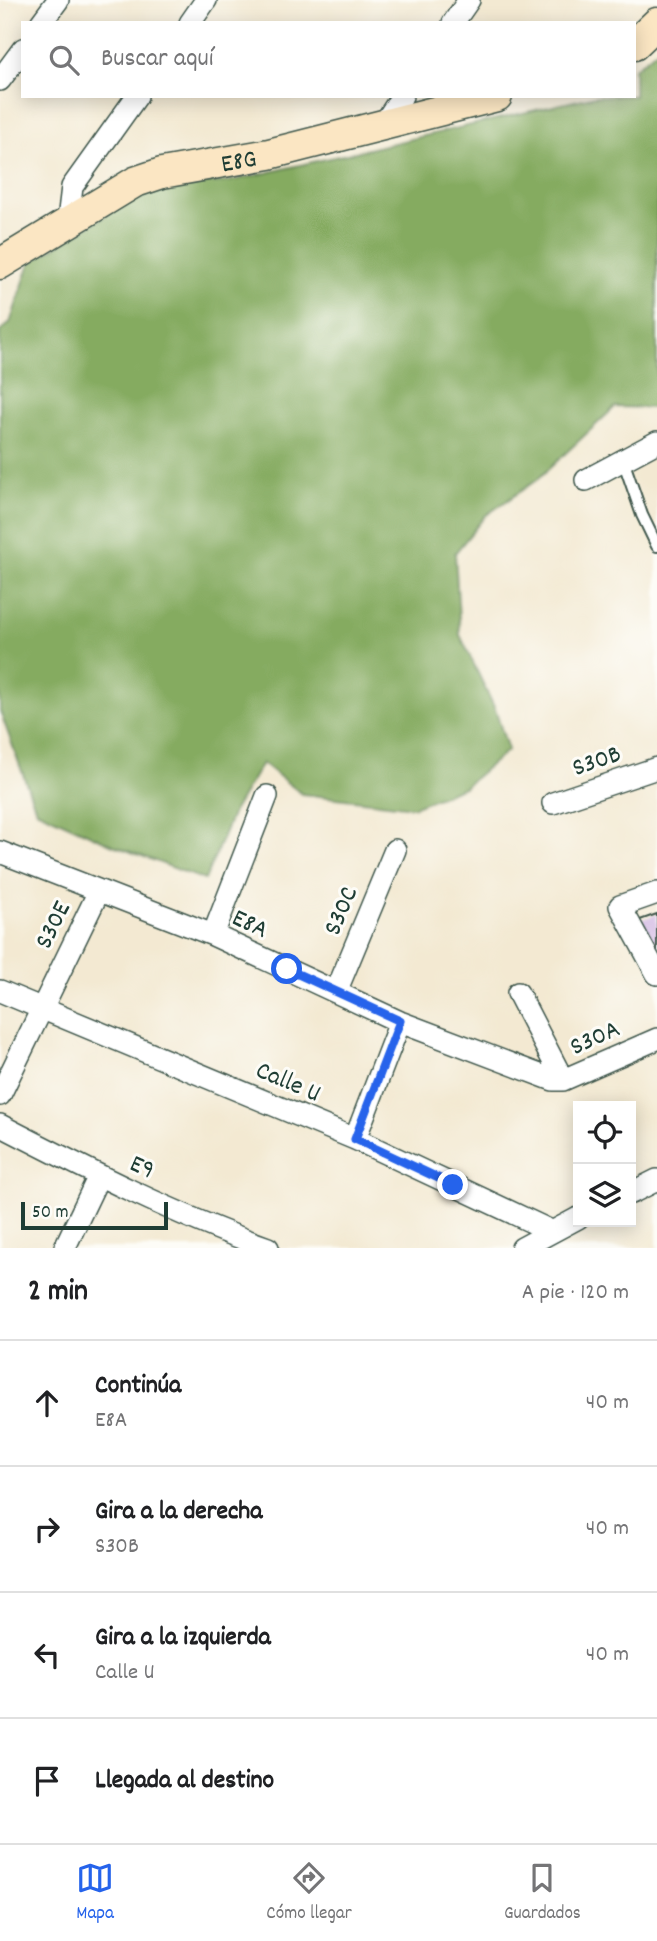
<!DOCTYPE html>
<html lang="es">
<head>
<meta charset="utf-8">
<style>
	body { margin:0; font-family:Dekko,sans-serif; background:#f6f6f6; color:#202124 }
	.controls { position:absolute; right:21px; bottom:21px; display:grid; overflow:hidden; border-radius:0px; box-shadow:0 4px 18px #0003 }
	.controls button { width:63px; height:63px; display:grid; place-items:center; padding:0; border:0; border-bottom:2px solid #e0e0e0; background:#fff; color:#202124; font:35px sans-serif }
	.scale { position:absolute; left:21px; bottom:18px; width:147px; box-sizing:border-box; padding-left:7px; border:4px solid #1f3d34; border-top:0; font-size:19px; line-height:24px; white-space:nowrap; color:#1f3d34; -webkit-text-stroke:5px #fdfcf7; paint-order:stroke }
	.stop { position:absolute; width:21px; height:21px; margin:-16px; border:5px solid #2563eb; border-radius:50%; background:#fff }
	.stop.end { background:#2563eb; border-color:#fff; box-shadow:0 2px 7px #0008 }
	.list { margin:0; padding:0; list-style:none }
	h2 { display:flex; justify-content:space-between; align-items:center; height:91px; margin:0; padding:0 28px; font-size:30px }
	h2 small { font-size:23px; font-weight:400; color:#757577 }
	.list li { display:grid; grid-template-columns:46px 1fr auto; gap:21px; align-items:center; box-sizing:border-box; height:126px; padding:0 28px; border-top:2px solid #e0e0e0 }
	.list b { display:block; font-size:26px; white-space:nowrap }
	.list p { margin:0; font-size:23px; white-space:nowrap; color:#757577 }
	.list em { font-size:23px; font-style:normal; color:#757577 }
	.icon { flex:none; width:38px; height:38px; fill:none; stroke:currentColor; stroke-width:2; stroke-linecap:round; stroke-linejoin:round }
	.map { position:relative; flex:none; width:657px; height:1248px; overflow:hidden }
	.search { position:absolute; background:#fff; box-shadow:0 4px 18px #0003; left:21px; right:21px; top:21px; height:77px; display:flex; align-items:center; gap:18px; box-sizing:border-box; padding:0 24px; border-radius:0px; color:#757577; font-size:26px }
	.sheet { height:595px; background:#fff }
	nav { display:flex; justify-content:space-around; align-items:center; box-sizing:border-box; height:98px; border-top:2px solid #e0e0e0; background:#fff; font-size:19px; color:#757577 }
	nav a { display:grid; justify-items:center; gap:4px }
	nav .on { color:#2563eb }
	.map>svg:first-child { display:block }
	.forest { fill:#85ab60; stroke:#52744a; stroke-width:2 }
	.building { fill:#c9ace0 }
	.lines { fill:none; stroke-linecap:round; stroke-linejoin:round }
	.lane-casing { stroke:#3f574c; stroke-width:14 }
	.street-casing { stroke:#3f574c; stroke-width:24 }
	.secondary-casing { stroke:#3f574c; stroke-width:33 }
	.lane { stroke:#fff; stroke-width:10 }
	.street { stroke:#fff; stroke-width:21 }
	.secondary { stroke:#fbe6c3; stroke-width:30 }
	.route { stroke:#2563eb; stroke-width:9 }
	.labels { text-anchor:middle; stroke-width:6; stroke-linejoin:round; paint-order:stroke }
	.street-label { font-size:26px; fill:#1f3d34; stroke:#fdfcf7 }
</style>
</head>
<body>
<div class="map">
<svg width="657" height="1248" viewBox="0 0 657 1248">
	<rect width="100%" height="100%" fill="#fdfcf7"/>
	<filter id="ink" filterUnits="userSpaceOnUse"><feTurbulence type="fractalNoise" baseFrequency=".0143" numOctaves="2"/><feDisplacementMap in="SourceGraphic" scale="14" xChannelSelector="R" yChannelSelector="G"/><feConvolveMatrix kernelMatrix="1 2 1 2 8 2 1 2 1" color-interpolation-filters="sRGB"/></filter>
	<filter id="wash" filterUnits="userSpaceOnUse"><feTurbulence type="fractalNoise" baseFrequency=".00686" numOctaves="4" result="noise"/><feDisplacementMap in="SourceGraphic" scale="28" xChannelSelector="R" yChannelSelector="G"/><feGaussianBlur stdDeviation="1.57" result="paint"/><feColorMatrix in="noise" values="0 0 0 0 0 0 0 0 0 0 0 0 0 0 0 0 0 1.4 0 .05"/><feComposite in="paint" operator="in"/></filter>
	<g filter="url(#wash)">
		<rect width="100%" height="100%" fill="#f3e9d2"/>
		<path class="forest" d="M657,50v358l-42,-1 -77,72 -53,37 -30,37 5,82 35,74 13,41 -44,37 -51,20 -111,-13 -40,-31 -29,49 -28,68 -92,-35 -77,-35 -36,-99v-379l10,-9 20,-60 102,-64 52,-15 43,-2 368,-86h39v-27z"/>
		<g id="blocks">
			<path class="building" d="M657,914v44l-20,-37z"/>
		</g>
	</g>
	<g filter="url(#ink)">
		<use href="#blocks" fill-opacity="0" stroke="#3f574c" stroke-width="2"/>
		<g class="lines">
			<defs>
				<path id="lane" d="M623,460l19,55 15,31"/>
				<path id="street" d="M41,23l17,-23
					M190,23l16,-23
					M453,23l16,-23
					M0,80l23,-31
					M381,128l21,-32
					M68,220l4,-33 65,-91
					M586,480l71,-38
					M553,803l104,-35
					M0,852l213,83 187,87 153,58h10l94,-41
					M657,893l-37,13 37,68
					M213,935l54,-139
					M0,991l355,148 196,92
					M336,992l59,-142
					M518,993l45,87
					M0,1095l99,-204
					M0,1125c87,45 175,90 268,123
					M355,1139l45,-117
					M631,1193l26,-13
					M65,1247l34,-71
					M522,1248l56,-30"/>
				<g id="secondary">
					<path d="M634,45l23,-22"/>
					<path id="s1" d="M0,264l135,-82 27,-9 107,-19 228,-58"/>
				</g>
			</defs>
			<use href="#lane" class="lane-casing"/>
			<use href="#street" class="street-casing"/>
			<use href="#secondary" class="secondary-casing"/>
			<use href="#lane" class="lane"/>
			<use href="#street" class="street"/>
			<use href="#secondary" class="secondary"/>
		</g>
	</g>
	<g class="lines" filter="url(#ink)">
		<path class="route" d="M287,969l113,52 -45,118 98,46"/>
	</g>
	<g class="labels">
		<g class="street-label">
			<text dy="9" stroke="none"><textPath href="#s1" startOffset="264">E8G</textPath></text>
			<text transform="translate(596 759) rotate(-19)" y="9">S30B</text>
			<text transform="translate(339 910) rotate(-67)" y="9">S30C</text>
			<text transform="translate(251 922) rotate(25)" y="9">E8A</text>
			<text transform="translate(51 924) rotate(-64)" y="9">S30E</text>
			<text transform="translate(594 1036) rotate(-24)" y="9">S30A</text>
			<text transform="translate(289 1080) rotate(23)" y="9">Calle U</text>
			<text transform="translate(143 1165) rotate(24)" y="9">E9</text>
		</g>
	</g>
</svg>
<div class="controls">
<button><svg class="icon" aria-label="locate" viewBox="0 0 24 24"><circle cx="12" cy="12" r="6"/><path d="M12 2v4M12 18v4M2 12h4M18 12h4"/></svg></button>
<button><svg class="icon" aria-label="layers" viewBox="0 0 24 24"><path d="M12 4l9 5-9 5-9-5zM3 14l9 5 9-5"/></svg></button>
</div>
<div class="scale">50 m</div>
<div class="stop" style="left:287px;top:969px"></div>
<div class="stop end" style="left:453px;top:1185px"></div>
<div class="search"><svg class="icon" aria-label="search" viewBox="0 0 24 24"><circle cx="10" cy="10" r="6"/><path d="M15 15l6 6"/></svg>Buscar aquí</div>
</div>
<section class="sheet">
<h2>2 min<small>A pie · 120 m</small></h2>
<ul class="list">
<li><svg class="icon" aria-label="ahead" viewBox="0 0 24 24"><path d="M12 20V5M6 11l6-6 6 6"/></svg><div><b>Continúa</b><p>E8A</p></div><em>40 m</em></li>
<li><svg class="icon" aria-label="right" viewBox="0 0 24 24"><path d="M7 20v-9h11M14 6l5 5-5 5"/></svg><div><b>Gira a la derecha</b><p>S30B</p></div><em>40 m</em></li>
<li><svg class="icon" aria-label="left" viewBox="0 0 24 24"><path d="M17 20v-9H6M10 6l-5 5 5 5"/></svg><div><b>Gira a la izquierda</b><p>Calle U</p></div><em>40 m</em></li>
<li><svg class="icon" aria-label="arrive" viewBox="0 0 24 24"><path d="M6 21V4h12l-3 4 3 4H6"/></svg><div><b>Llegada al destino</b></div></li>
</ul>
</section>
<nav>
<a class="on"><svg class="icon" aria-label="map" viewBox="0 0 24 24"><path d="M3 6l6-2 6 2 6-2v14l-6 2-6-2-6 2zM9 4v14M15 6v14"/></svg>Mapa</a>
<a><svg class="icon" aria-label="directions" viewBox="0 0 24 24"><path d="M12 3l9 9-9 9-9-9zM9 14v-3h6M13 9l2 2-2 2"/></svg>Cómo llegar</a>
<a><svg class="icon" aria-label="saved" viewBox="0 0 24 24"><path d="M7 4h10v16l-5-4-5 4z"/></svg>Guardados</a>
</nav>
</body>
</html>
